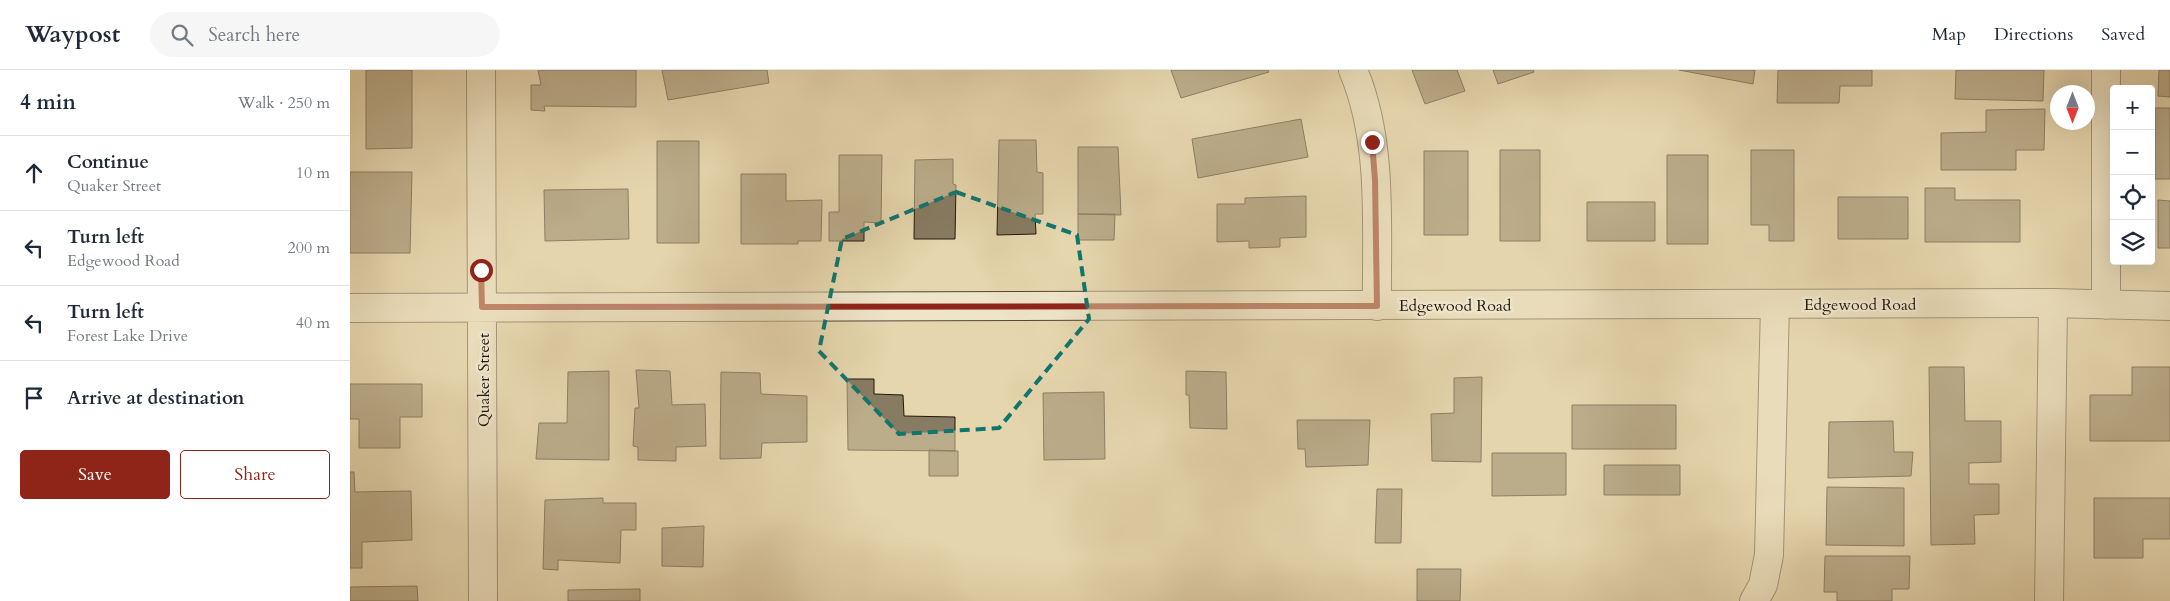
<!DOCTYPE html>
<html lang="en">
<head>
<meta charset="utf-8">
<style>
	body { margin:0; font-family:Cardo,serif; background:#f6f6f7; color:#1f2937 }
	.controls { position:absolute; right:15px; top:15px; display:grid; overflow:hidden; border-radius:5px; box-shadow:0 5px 20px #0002 }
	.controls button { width:45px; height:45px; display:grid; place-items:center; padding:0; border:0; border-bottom:1px solid #e0e1e3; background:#fff; color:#1f2937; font:25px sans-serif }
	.compass { position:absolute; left:1700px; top:15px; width:45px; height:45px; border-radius:50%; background:#fff; box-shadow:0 5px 20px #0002; rotate:180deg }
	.stop { position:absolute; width:15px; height:15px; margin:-11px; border:4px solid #8f2418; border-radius:50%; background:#fff }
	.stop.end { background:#8f2418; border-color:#fff; box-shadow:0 1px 5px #0008 }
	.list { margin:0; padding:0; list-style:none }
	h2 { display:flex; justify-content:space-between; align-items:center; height:65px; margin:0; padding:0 20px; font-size:21px }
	h2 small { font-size:16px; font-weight:400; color:#747a83 }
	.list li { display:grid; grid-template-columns:32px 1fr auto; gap:15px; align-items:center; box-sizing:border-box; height:75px; padding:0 20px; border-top:1px solid #e0e1e3 }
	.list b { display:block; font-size:19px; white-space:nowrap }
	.list p { margin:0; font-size:16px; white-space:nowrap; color:#747a83 }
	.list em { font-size:16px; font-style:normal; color:#747a83 }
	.actions { display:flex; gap:10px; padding:15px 20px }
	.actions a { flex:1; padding:11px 0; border:1px solid #8f2418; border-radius:5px; text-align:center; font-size:18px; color:#8f2418 }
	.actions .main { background:#8f2418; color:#fff }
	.icon { flex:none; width:28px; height:28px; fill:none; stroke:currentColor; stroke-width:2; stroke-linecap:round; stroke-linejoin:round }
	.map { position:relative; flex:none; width:1820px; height:531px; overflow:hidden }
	header { display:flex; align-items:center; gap:30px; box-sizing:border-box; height:70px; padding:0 25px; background:#fff; border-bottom:1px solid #e0e1e3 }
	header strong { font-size:24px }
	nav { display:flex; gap:28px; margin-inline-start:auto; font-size:18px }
	.search { width:350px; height:45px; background:#f6f6f7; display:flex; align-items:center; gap:12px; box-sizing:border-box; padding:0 18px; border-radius:28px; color:#747a83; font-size:19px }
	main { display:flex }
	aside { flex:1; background:#fff }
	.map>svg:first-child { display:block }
	.building { fill:#877b61; stroke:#21180e }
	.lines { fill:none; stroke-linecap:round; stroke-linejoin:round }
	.minor-casing { stroke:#524836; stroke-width:30 }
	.minor { stroke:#eee4ca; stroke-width:28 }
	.route { stroke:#8f2418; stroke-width:6 }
	.marked { fill:none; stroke:#0f766e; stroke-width:4; stroke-dasharray:10 6; stroke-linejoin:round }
	.labels { text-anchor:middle; stroke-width:5; stroke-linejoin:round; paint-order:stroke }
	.street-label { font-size:16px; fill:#21180e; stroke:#eee4ca }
</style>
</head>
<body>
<header>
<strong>Waypost</strong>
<div class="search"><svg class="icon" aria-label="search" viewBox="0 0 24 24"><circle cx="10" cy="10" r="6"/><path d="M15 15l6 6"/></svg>Search here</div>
<nav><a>Map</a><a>Directions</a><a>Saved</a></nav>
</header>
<main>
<aside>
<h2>4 min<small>Walk · 250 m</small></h2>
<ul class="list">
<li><svg class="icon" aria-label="ahead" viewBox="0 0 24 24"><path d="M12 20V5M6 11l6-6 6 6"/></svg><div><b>Continue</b><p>Quaker Street</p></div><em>10 m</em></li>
<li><svg class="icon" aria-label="left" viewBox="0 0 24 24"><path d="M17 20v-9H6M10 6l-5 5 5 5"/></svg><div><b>Turn left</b><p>Edgewood Road</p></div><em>200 m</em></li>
<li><svg class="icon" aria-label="left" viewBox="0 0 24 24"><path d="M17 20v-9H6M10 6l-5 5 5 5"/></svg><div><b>Turn left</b><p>Forest Lake Drive</p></div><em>40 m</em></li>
<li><svg class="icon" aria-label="arrive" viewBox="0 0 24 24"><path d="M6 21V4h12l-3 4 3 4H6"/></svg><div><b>Arrive at destination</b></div></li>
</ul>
<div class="actions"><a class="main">Save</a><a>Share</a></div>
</aside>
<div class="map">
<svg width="1820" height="531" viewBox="0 0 1820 531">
	<rect width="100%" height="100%" fill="#e5d6ad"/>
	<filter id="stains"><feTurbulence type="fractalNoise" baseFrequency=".004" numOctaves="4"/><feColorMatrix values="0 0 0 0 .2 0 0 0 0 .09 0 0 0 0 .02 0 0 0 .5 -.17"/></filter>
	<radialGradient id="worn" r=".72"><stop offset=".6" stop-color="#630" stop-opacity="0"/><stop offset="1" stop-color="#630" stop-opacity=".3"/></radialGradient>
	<path class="building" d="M16,0h46v78l-46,1z
		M188,0h98v37l-92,-1 1,5 -14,-1v-25h10z
		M312,0h105l2,13 -101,17z
		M821,0h97l1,2 -88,26z
		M1062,0h45l8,21 -40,13z
		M1143,0h40l1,2 -36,12z
		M1329,0h76l-2,14z
		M1428,0h94v16h-32l-1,17h-62z
		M1606,0h88l-1,31 -88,-2z
		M1809,0h11v27l-12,-1z
		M1805,38h15v71h-15z
		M1695,39l-1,41h-28v20h-75v-37l45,-1v-22z
		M951,49l7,38 -110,21 -6,-39z
		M649,70h37l1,32 6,1v41h-8l1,20 -39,1z
		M307,71h42v102h-42z
		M728,77h40l3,68 -43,-1z
		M1150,80h40v91h-40z
		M1401,80h43v91h-25v-16h-18z
		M1074,81h44v84h-44z
		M489,85h43l-1,68 -17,-1v19h-35v-29h10z
		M1317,85h41v89h-41z
		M603,89v25l3,1 -1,54h-41l1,-79z
		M0,102h62l-2,81h-60z
		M391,104h45v27l36,-1 -1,41h-23v3h-57z
		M1575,118h30v12h65v42h-95z
		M278,119l1,50 -84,2 -1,-51z
		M956,126v41l-26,1v9l-31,1v-7l-32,1v-38h28v-6z
		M1488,127h70v42h-70z
		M1808,130l12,1v47h-12z
		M1237,132h68v39h-68z
		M728,144h37l-1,26h-36z
		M1579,297h35l1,54h36v41l-32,1v21h30v30l-25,1 1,29 -44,1z
		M1782,297h38v74h-80v-46h42z
		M286,300l34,1 2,34 33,-1 1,42 -30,1v14l-38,-1v-13l-5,-1 2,-38h4z
		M259,301v89l-73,-1 3,-36h28l1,-51z
		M836,301l40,1 1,57 -37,-1 -1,-33h-3z
		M371,302l39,1 1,21 46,2v46l-45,1 -1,15 -41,1z
		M1132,307l-1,85 -49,-1 -1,-47 23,-1v-35z
		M497,309h27v15l29,1 1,21 51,1v34l-107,-1z
		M0,314h72v33h-22v31h-41v-29h-9z
		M754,322l1,67 -61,1 -1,-67z
		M1222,335h104v44h-104z
		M947,350h73l-2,45 -62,2 -1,-18h-7z
		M1543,351l1,31h19l-2,24 -83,2 1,-56z
		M579,380l29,1v25h-29z
		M1142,383h74v42l-74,1z
		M1254,395h76v30h-76z
		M0,402h4l1,20 56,-1 1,49 -50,2v26h-12z
		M1477,417l77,1v58l-78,-1z
		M1027,419h25l-1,54h-26z
		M253,428v5h33v27h-15l-1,33 -62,-3v10l-15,-1 2,-69z
		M1744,428h76v41h-27v19h-49z
		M354,456l-1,41 -41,-1v-38z
		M1475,486h85l-1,33h-17v12h-55v-9h-13z
		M1067,499h44l-1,32h-43z
		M67,516l1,15h-68v-14z
		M290,519v12h-72v-11z"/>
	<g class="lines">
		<defs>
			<path id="minor" d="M131,0l2,531
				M1003,0c31,73 23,158 24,236
				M1756,235v-235
				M0,238l1703,-5 117,3
				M1404,531l9,-16 6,-30 6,-251
				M1699,531l4,-298"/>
		</defs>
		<use href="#minor" class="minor-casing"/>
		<use href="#minor" class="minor"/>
	</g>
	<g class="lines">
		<path class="route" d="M131,200l1,37 895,-1 -2,-126 -3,-38"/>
	</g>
	<path d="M0 0H1820V531H0ZM606,122l121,43 12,84 -90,109 -100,6 -80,-83 23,-112z" fill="#e5d6ad" fill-opacity=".55" fill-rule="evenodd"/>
	<path class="marked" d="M606,122l121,43 12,84 -90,109 -100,6 -80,-83 23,-112z"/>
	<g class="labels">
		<g class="street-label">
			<text x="1510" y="240">Edgewood Road</text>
			<text x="1105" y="241">Edgewood Road</text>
			<text transform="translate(133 310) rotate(-90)" y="6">Quaker Street</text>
		</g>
	</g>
	<rect width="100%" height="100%" filter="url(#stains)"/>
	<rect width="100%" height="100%" fill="url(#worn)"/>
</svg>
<div class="controls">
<button>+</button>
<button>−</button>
<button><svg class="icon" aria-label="locate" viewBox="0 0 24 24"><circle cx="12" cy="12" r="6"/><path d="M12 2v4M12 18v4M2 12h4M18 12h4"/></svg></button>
<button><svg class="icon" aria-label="layers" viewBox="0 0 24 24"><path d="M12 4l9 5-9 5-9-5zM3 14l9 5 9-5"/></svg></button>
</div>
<svg class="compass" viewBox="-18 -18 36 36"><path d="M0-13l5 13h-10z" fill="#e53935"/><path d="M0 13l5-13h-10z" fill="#747a83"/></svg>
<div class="stop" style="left:131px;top:200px"></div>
<div class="stop end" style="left:1022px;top:72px"></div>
</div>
</main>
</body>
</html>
